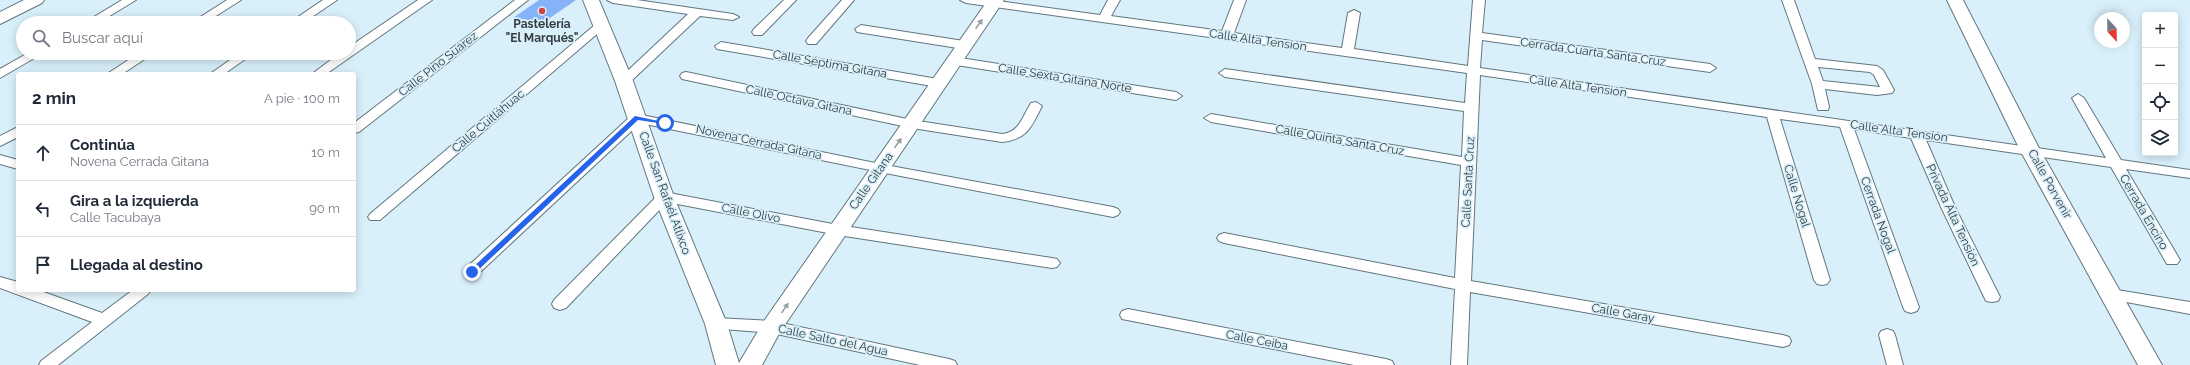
<!DOCTYPE html>
<html lang="es">
<head>
<meta charset="utf-8">
<style>
	body { margin:0; font-family:Raleway,sans-serif; background:#f6f6f7; color:#1f2937 }
	.controls { position:absolute; right:12px; top:12px; display:grid; overflow:hidden; border-radius:4px; box-shadow:0 2px 10px #0003 }
	.controls button { width:36px; height:36px; display:grid; place-items:center; padding:0; border:0; border-bottom:1px solid #e0e1e3; background:#fff; color:#1f2937; font:20px sans-serif }
	.compass { position:absolute; left:2094px; top:12px; width:36px; height:36px; border-radius:50%; background:#fff; box-shadow:0 2px 10px #0003; rotate:158deg }
	.stop { position:absolute; width:12px; height:12px; margin:-9px; border:3px solid #2563eb; border-radius:50%; background:#fff }
	.stop.end { background:#2563eb; border-color:#fff; box-shadow:0 1px 4px #0008 }
	.list { margin:0; padding:0; list-style:none }
	h2 { display:flex; justify-content:space-between; align-items:center; height:52px; margin:0; padding:0 16px; font-size:17px }
	h2 small { font-size:13px; font-weight:400; color:#747a83 }
	.list li { display:grid; grid-template-columns:26px 1fr auto; gap:12px; align-items:center; box-sizing:border-box; height:56px; padding:0 16px; border-top:1px solid #e0e1e3 }
	.list b { display:block; font-size:15px; white-space:nowrap }
	.list p { margin:0; font-size:13px; white-space:nowrap; color:#747a83 }
	.list em { font-size:13px; font-style:normal; color:#747a83 }
	.icon { flex:none; width:22px; height:22px; fill:none; stroke:currentColor; stroke-width:2; stroke-linecap:round; stroke-linejoin:round }
	.map { position:relative; flex:none; width:2190px; height:365px; overflow:hidden }
	.search { position:absolute; background:#fff; box-shadow:0 2px 10px #0003; left:16px; top:16px; width:340px; height:44px; display:flex; align-items:center; gap:10px; box-sizing:border-box; padding:0 14px; border-radius:22px; color:#747a83; font-size:15px }
	.panel { position:absolute; background:#fff; box-shadow:0 2px 10px #0003; left:16px; top:72px; width:340px; height:220px; border-radius:4px }
	.map>svg:first-child { display:block }
	.building { fill:#86b3f7 }
	.lines { fill:none; stroke-linecap:round; stroke-linejoin:round }
	.street-casing { stroke:#62767f; stroke-width:2 }
	.secondary-casing { stroke:#62767f; stroke-width:2 }
	.street { fill:#fff; fill-rule:evenodd }
	.secondary { fill:#fff; fill-rule:evenodd }
	.oneway { fill:#999ea0 }
	.route { fill:#2563eb }
	.poi-dot { fill:#d24440; stroke:#d9f0fa; stroke-width:1.5 }
	.labels { text-anchor:middle; stroke-width:3.5; stroke-linejoin:round; paint-order:stroke }
	.poi-label { font-size:12px; font-weight:bold; fill:#333c40; stroke:#d9f0fa }
	.street-label { font-size:12px; fill:#333c40; stroke:#d9f0fa }
</style>
</head>
<body>
<div class="map">
<svg width="2190" height="365" viewBox="0 0 2190 365">
	<rect width="100%" height="100%" fill="#d9f0fa"/>
	<path class="building" d="M539,0h37l-32,22 -31,-4z"/>
	<g class="lines">
		<defs>
			<path id="street" d="M122,0h14l-38,23h-14z
				M227,0h14l-36,23h-14z
				M323,0h14l-34,23h-14z
				M418,0h14l-106,74h-14l28,-21h9v-6z
				M515,0h13l-169,132 -5,1v-10z
				M607,0h30l96,14 6,3 -6,3 -33,-4 -72,68h-8l-2,-3 2,-3 68,-64 -75,-11z
				M784,0h12l-34,35h-8l-2,-3 2,-3z
				M842,0h12l-38,44h-8l-2,-3 2,-3z
				M960,0h31l109,15 8,-15h12l-9,16 111,15 12,-31h12l-12,33 108,15 6,-35 6,-3 6,3 -6,36 114,17 5,-66h12l-3,33 228,31 6,4 -6,4 -228,-32 -2,28 626,90 -34,-60 6,-4 6,4 37,62 69,10v8l-64,-9 54,91 -3,4h-10l-56,-97 -185,-27 29,67 45,90 -2,4 -6,1 -6,-1 -45,-94 -30,-69 -57,-9 65,178 -2,4 -6,2 -6,-2 -2,-4 -63,-180 -60,-8 50,161 -3,4 -5,1 -5,-1 -3,-4 -47,-163 -287,-42 -9,206 312,54 6,2 2,4 -2,4 -6,2 -313,-55 -3,73h-16l4,-76 -231,-46 -5,-2 -2,-3 2,-3 5,-2 231,45 6,-113 -250,-43 -7,-4 7,-4 251,43 2,-46 -239,-34 -6,-4 6,-4 240,34 2,-30 -501,-70z
				M1782,0h12l21,59 62,7 6,4 11,20 -2,3 -15,2 -52,-6 4,18 -1,3h-10l-6,-26zM1818,67l52,5 4,3 6,12 -57,-6z
				M600,22l4,2 2,2 -2,2 -224,192h-10l-2,-3 2,-3 226,-190z
				M861,25l103,16 6,4 -6,4 -107,-17 -2,-3z
				M721,42l217,37 6,4 -6,4 -221,-38 -2,-3z
				M28,53h15l-43,25v-9z
				M139,53h15l-32,21h-15z
				M240,53h14l-30,21h-14z
				M954,57l222,35 6,4 -6,4 -226,-36 -2,-3 2,-3z
				M686,72l226,48 90,14c18,-2 20,-17 29,-31l5,-1 6,4c-11,21 -14,33 -40,36l-90,-14 -230,-49 -2,-3 2,-3z
				M637,114l243,50 233,43 5,2 2,3 -2,3 -5,2 -233,-45 -240,-49 -163,152 -5,1 -5,-1 -3,-4 3,-4 165,-152z
				M18,127v10l-18,9v-10z
				M0,155l18,5v9l-18,-5z
				M664,192l174,33 214,33 5,1 3,4 -3,4 -5,1 -214,-33 -171,-33 -101,106 -6,2 -6,-2 -2,-4 2,-4 105,-106z
				M0,277l18,5v8h20l64,23 31,-23h18l-3,4 -90,71h-19l2,-4 51,-39 -92,-34z
				M2111,289l79,13v12l-85,-16 -2,-4 2,-4z
				M1128,309l258,50 6,2 2,4h-40l-232,-46 -2,-4 2,-4z
				M716,318l56,3 177,38 6,2 2,4h-37l-148,-32 -62,-5 -2,-4 2,-4z
				M1887,329l6,2 2,4 8,30h-16l-8,-30 2,-4z"/>
			<path id="secondary" d="M24,0h20l-2,3 -42,21v-12z
				M583,0h16l34,81 41,116 53,127 12,39 25,-42 224,-321h16l-224,332 -18,33h-46l-11,-41 -51,-127 -39,-116z
				M1947,0h16l77,150 122,215h-24l-118,-215z"/>
		</defs>
		<use href="#street" class="street-casing"/>
		<use href="#secondary" class="secondary-casing"/>
		<use href="#street" class="street"/>
		<use href="#secondary" class="secondary"/>
	</g>
	<defs><path id="oneway-solid" d="M-6-.8H1V-3.2L6.5 0L1 3.2V.8H-6Z"/></defs>
	<g class="oneway">
		<use href="#oneway-solid" transform="translate(979 24) rotate(-55)"/>
		<use href="#oneway-solid" transform="translate(898 143) rotate(-54)"/>
		<use href="#oneway-solid" transform="translate(785 308) rotate(-56)"/>
	</g>
	<path class="route" d="M635,116l33,7 -3,1 -27,-4 -163,153h-5v-3z"/>
	<circle class="poi-dot" cx="542" cy="11" r="4"/>
	<g class="labels">
		<g class="poi-label">
			<text x="542" y="28">Pastelería<tspan x="542" dy="14">"El Marqués"</tspan></text>
		</g>
		<g class="street-label">
			<text transform="translate(1258 40) rotate(8)" y="4">Calle Alta Tensión</text>
			<text transform="translate(1593 52) rotate(8)" y="4">Cerrada Cuarta Santa Cruz</text>
			<text transform="translate(438 64) rotate(-38)" y="4">Calle Pino Suárez</text>
			<text transform="translate(830 64) rotate(10)" y="4">Calle Séptima Gitana</text>
			<text transform="translate(1065 78) rotate(9)" y="4">Calle Sexta Gitana Norte</text>
			<text transform="translate(1578 86) rotate(8)" y="4">Calle Alta Tensión</text>
			<text transform="translate(799 100) rotate(12)" y="4">Calle Octava Gitana</text>
			<text transform="translate(488 121) rotate(-40)" y="4">Calle Cuitláhuac</text>
			<text transform="translate(1899 131) rotate(8)" y="4">Calle Alta Tensión</text>
			<text transform="translate(1340 140) rotate(10)" y="4">Calle Quinta Santa Cruz</text>
			<text transform="translate(759 142) rotate(12)" y="4">Novena Cerrada Gitana</text>
			<text transform="translate(871 181) rotate(-55)" y="4">Calle Gitana</text>
			<text transform="translate(1468 182) rotate(-87)" y="4">Calle Santa Cruz</text>
			<text transform="translate(2050 184) rotate(61)" y="4">Calle Porvenir</text>
			<text transform="translate(665 193) rotate(70)" y="4">Calle San Rafaél Atlixco</text>
			<text transform="translate(1797 196) rotate(73)" y="4">Calle Nogal</text>
			<text transform="translate(2144 212) rotate(60)" y="4">Cerrada Encino</text>
			<text transform="translate(751 213) rotate(11)" y="4">Calle Olivo</text>
			<text transform="translate(1878 215) rotate(70)" y="4">Cerrada Nogal</text>
			<text transform="translate(1953 215) rotate(65)" y="4">Privada Alta Tensión</text>
			<text transform="translate(1623 313) rotate(10)" y="4">Calle Garay</text>
			<text transform="translate(833 340) rotate(12)" y="4">Calle Salto del Agua</text>
			<text transform="translate(1257 340) rotate(11)" y="4">Calle Ceiba</text>
		</g>
	</g>
</svg>
<div class="controls">
<button>+</button>
<button>−</button>
<button><svg class="icon" aria-label="locate" viewBox="0 0 24 24"><circle cx="12" cy="12" r="6"/><path d="M12 2v4M12 18v4M2 12h4M18 12h4"/></svg></button>
<button><svg class="icon" aria-label="layers" viewBox="0 0 24 24"><path d="M12 4l9 5-9 5-9-5zM3 14l9 5 9-5"/></svg></button>
</div>
<svg class="compass" viewBox="-18 -18 36 36"><path d="M0-13l5 13h-10z" fill="#e53935"/><path d="M0 13l5-13h-10z" fill="#747a83"/></svg>
<div class="stop" style="left:665px;top:123px"></div>
<div class="stop end" style="left:472px;top:272px"></div>
<div class="search"><svg class="icon" aria-label="search" viewBox="0 0 24 24"><circle cx="10" cy="10" r="6"/><path d="M15 15l6 6"/></svg>Buscar aquí</div>
<section class="panel">
<h2>2 min<small>A pie · 100 m</small></h2>
<ul class="list">
<li><svg class="icon" aria-label="ahead" viewBox="0 0 24 24"><path d="M12 20V5M6 11l6-6 6 6"/></svg><div><b>Continúa</b><p>Novena Cerrada Gitana</p></div><em>10 m</em></li>
<li><svg class="icon" aria-label="left" viewBox="0 0 24 24"><path d="M17 20v-9H6M10 6l-5 5 5 5"/></svg><div><b>Gira a la izquierda</b><p>Calle Tacubaya</p></div><em>90 m</em></li>
<li><svg class="icon" aria-label="arrive" viewBox="0 0 24 24"><path d="M6 21V4h12l-3 4 3 4H6"/></svg><div><b>Llegada al destino</b></div></li>
</ul>
</section>
</div>
</body>
</html>
